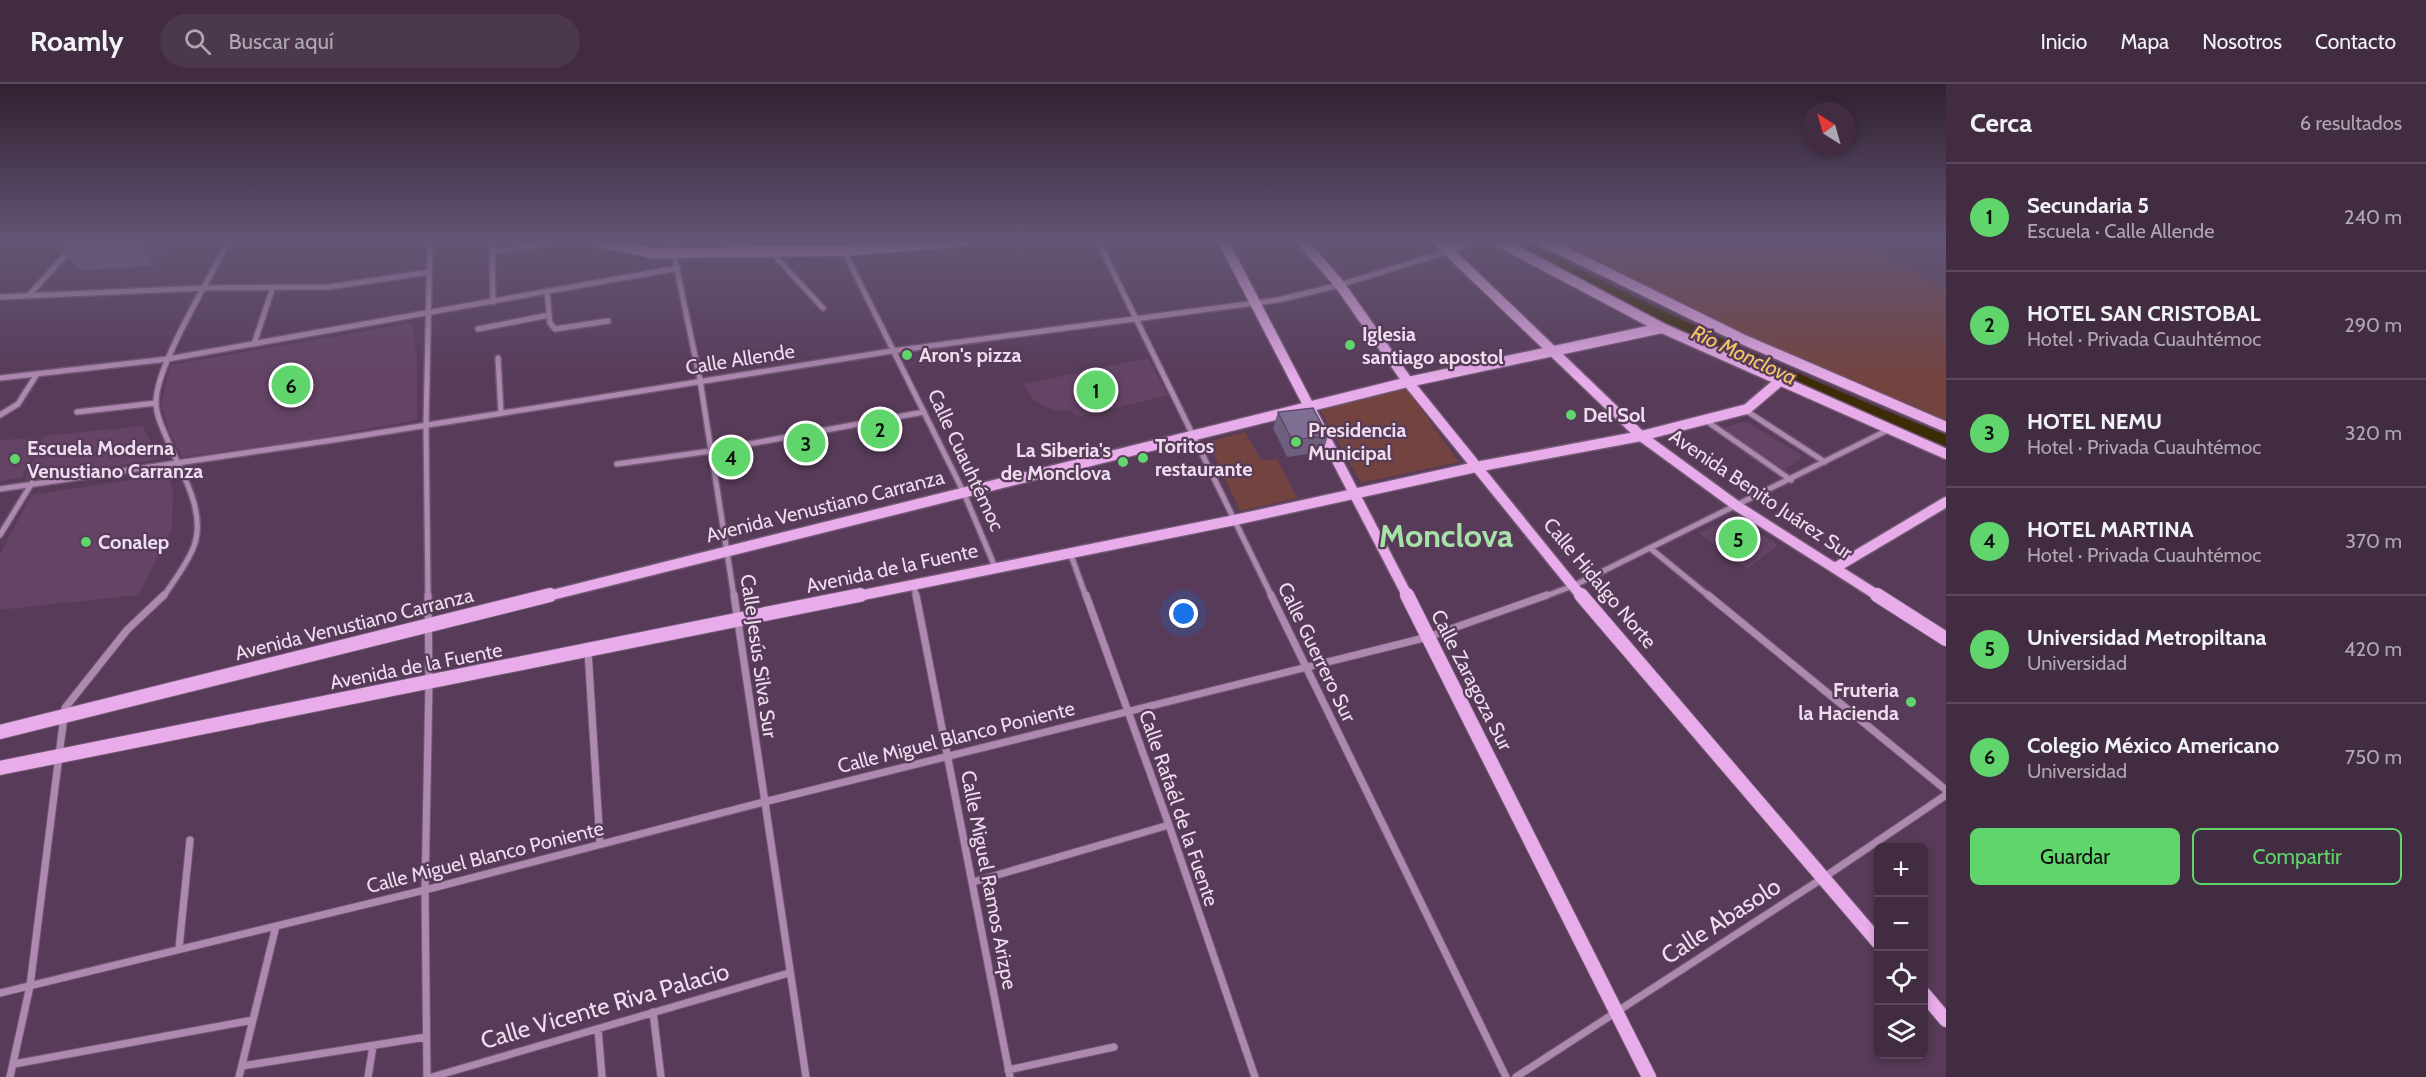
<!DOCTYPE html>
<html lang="es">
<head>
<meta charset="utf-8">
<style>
	body { margin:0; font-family:Cabin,sans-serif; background:#4c384d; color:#f1f3f6 }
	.controls { position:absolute; right:18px; bottom:18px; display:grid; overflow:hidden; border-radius:9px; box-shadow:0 3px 9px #0003 }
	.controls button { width:54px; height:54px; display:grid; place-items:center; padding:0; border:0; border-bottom:2px solid #5a485b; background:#412c42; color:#f1f3f6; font:30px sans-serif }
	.compass { position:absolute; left:1802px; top:18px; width:54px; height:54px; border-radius:50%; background:#412c42; box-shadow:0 3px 9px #0003; rotate:323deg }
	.you { position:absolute; left:1184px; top:530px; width:21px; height:21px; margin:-15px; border:4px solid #fff; border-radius:50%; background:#1a73e8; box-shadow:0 0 0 9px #1a73e833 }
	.badge { display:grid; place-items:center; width:39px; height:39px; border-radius:50%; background:#5fd56b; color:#111; font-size:20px; font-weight:700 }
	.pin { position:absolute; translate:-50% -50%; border:3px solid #fff; box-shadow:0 2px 6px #0006 }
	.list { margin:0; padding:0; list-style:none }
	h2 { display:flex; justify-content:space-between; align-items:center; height:78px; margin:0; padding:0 24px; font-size:26px }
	h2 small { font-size:20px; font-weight:400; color:#aea7b2 }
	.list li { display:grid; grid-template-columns:39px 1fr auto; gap:18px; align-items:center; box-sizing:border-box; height:108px; padding:0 24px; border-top:2px solid #5a485b }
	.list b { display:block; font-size:22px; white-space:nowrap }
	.list p { margin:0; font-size:20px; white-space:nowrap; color:#aea7b2 }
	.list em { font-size:20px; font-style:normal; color:#aea7b2 }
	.actions { display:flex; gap:12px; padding:18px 24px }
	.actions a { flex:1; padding:14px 0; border:2px solid #5fd56b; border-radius:9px; text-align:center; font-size:21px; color:#5fd56b }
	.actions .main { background:#5fd56b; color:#111 }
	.icon { flex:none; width:33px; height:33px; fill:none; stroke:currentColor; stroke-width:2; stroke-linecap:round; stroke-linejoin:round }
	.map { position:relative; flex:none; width:1946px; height:993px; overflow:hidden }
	header { display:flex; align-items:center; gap:36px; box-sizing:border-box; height:84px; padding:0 30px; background:#412c42; border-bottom:2px solid #5a485b }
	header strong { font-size:28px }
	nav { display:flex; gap:33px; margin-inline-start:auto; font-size:21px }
	.search { width:420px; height:54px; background:#4c384d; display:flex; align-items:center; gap:15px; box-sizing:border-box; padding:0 21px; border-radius:33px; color:#aea7b2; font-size:22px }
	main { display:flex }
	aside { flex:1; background:#412c42 }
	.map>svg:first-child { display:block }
	.built { fill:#644365 }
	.green { fill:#73433f }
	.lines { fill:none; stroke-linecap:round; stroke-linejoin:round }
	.river { fill:#3b2c05; fill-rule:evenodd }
	.street-far1-casing { stroke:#725873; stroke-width:8 }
	.street-casing { stroke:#725873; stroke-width:9 }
	.secondary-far1-casing { stroke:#725873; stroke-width:13 }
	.secondary-casing { stroke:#725873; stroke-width:16 }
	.street-far1 { stroke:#ad88af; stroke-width:5 }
	.street { stroke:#ad88af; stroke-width:7 }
	.secondary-far1 { stroke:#e7ace9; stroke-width:10 }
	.secondary { stroke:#e7ace9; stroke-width:14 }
	.wall { fill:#6d5f7e }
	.shaded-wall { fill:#594d67 }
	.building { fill:#7f6e93; stroke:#594d67; stroke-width:1.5 }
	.poi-dot { fill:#5fd56b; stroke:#573b58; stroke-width:2 }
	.labels { text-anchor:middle; stroke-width:4.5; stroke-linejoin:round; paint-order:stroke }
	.poi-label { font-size:20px; font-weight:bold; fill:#eeddef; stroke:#573b58; text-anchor:start }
	.street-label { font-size:20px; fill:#eeddef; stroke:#573b58 }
	.water-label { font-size:21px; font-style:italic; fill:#f3c868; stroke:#573b58 }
	.near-street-label { font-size:24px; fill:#eeddef; stroke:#573b58 }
	.town-label { font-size:32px; font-weight:bold; fill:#a6e1a8; stroke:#573b58 }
</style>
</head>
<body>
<header>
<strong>Roamly</strong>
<div class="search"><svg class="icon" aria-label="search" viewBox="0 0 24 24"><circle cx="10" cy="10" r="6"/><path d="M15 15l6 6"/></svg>Buscar aquí</div>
<nav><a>Inicio</a><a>Mapa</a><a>Nosotros</a><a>Contacto</a></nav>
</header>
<main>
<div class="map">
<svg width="1946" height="993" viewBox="0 0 1946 993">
	<rect width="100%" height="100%" fill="#573b58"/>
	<path class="built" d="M412,239l5,36v61l-104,19 -131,18 -13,-26 -8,-26 9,-40z
		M1148,274l20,37 -91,22 -6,-6 -18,-1 -20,-10 -9,-16z
		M1745,337l58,35 -18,14 -65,-41z
		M142,342l18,33 -136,21 20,-44z
		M40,354l-18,40 -22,3v-41z
		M168,390l5,17 -1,39 -34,65 -138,15v-56l31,-59z
		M1735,433l43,28 -30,24 -50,-36z"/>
	<path class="green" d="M1550,157h321l9,13 66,35v134l-283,-125z
		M1406,304l53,74 -98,21 -41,-74z
		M1245,348l16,28 16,-1 20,39 -57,13 -32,-69z"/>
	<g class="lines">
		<path class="river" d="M1510,157h15c137,72 277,137 421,194v11l-115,-47 -108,-49 -106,-51z"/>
		<defs>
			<path id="street-far1" d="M492,157l1,61
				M671,157l29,139 34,217
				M1098,157l174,356
				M844,167l119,240 32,76
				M492,168l71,-11
				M744,168l2,-11
				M771,168l52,56
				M547,208l3,31 5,6 53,-8
				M29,211l49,-54
				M0,213l205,-9 124,-1 100,-15
				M478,245l71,-14
				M254,260l19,-57
				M498,274l3,55
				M0,294l168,-19 510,-91
				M1745,326l80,52
				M77,328l79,-9
				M0,331l18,-11 19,-30
				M1705,336l86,60
				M617,380l94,-13 213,-39
				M0,405l340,-50 552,-88 386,-51 62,-15 140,-44
				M0,451l32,-52
				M1650,464l60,49
				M1070,468l16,45
				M914,500l2,13
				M163,513c10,-15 25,-34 31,-51 12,-33 -11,-71 -24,-100 -5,-13 -14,-29 -14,-43 -1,-36 55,-127 73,-162
				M428,513l-2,-172 4,-184
				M1543,513l30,-11 317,-157"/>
			<path id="street" d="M734,511l72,482
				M916,511l94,482
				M1086,511l83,230 86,252
				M1271,511l235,482
				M1708,511l238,195
				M588,567l12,193
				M973,798l196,-57
				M179,864l11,-108
				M0,909l425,-103 339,-88 664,-165 119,-42
				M653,928l8,65
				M598,945l4,48
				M14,980l239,-44
				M242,982l184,-29
				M1008,986l106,-23
				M10,993l20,-91 35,-278 62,-78 37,-35
				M239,993l37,-151
				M368,993l5,-31
				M427,993l-2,-187 4,-207 -1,-88
				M432,993l357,-104
				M1516,993l307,-199 123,-83"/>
			<path id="secondary-far1" d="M593,157l60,12 191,-2 122,-10
				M1223,157l185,356
				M1302,157l38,44 68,97 174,215
				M1438,157l203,195 96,70 143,91
				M1498,157l164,87 284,126
				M1543,157l199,98 204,88
				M1835,484l111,-66
				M544,513l864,-215 254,-54
				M853,513l382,-77 241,-53 165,-31 106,-27 34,-29"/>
			<path id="secondary" d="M1407,511l242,482
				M1581,511l297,347
				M1877,511l69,44
				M0,648l550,-137
				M0,684l860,-173
				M1924,910l22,26"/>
		</defs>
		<use href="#street-far1" class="street-far1-casing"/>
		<use href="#street" class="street-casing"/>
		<use href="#secondary-far1" class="secondary-far1-casing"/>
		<use href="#secondary" class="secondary-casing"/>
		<use href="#street-far1" class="street-far1"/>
		<use href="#street" class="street"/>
		<use href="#secondary-far1" class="secondary-far1"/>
		<use href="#secondary" class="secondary"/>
	</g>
	<path class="wall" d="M63,157h106l-16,25 -74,4 -5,-8h-2l-12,-16z
		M1278,328l50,24 -5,16 -36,5 -14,-29z"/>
	<path class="shaded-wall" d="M147,157h22l-16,25 -11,-17z"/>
	<path class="building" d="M63,157h84l-5,8 -75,4 6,-8 -13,1z
		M1313,324l15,28 -36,4 -14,-28z"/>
	<linearGradient id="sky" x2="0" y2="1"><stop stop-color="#302030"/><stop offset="0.53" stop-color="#635575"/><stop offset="1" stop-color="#635575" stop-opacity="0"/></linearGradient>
	<rect width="1946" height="296" fill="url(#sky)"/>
	<g class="poi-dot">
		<circle cx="1350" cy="261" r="6"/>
		<circle cx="907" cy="271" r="6"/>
		<circle cx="1571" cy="331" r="6"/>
		<circle cx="1296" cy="358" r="6"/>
		<circle cx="1143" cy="374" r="6"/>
		<circle cx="15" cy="375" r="6"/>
		<circle cx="1123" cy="378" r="6"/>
		<circle cx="86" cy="458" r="6"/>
		<circle cx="1911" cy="618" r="6"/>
	</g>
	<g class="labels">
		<g class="poi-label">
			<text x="1362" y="257">Iglesia<tspan x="1362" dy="23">santiago apostol</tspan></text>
			<text x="919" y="278">Aron's pizza</text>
			<text x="1583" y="338">Del Sol</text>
			<text x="1308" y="353">Presidencia<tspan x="1308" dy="23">Municipal</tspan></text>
			<text x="1155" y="369">Toritos<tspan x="1155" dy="23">restaurante</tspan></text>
			<text x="27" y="371">Escuela Moderna<tspan x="27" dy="23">Venustiano Carranza</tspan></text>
			<text x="1111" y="373" text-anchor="end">La Siberia's<tspan x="1111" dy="23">de Monclova</tspan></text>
			<text x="98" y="465">Conalep</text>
			<text x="1899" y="613" text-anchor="end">Fruteria<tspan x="1899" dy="23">la Hacienda</tspan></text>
		</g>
		<g class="street-label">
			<text transform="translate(740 275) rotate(-9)" y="7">Calle Allende</text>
			<text transform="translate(966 376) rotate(65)" y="7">Calle Cuauhtémoc</text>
			<text transform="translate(1761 410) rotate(34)" y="7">Avenida Benito Juárez Sur</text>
			<text transform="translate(825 422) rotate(-14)" y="7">Avenida Venustiano Carranza</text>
			<text transform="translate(892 484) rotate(-12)" y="7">Avenida de la Fuente</text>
			<text transform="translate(1600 499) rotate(50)" y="7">Calle Hidalgo Norte</text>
			<text transform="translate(354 540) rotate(-14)" y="7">Avenida Venustiano Carranza</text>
			<text transform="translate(1317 568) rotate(64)" y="7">Calle Guerrero Sur</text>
			<text transform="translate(759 572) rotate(82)" y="7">Calle Jesús Silva Sur</text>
			<text transform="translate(416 582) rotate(-11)" y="7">Avenida de la Fuente</text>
			<text transform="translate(1472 596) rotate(63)" y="7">Calle Zaragoza Sur</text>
			<text transform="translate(956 653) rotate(-14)" y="7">Calle Miguel Blanco Poniente</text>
			<text transform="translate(1179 724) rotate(71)" y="7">Calle Rafaél de la Fuente</text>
			<text transform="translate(485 773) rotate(-14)" y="7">Calle Miguel Blanco Poniente</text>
			<text transform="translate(989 796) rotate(79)" y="7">Calle Miguel Ramos Arizpe</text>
		</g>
		<g class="water-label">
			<text transform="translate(1744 271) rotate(25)" y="7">Río Monclova</text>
		</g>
		<g class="near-street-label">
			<text transform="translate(1721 837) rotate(-33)" y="8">Calle Abasolo</text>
			<text transform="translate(605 922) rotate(-16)" y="8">Calle Vicente Riva Palacio</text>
		</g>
		<g class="town-label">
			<text x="1446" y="463">Monclova</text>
		</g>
	</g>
</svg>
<div class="controls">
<button>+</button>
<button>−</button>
<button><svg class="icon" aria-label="locate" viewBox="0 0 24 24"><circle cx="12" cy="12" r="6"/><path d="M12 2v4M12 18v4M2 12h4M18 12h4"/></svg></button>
<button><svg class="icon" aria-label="layers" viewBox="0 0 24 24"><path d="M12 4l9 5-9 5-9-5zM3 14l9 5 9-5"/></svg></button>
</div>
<svg class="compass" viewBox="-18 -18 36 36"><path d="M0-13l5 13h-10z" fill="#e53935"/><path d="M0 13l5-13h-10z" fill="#aea7b2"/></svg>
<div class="you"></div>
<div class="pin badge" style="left:1096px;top:306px">1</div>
<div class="pin badge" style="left:880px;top:345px">2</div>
<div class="pin badge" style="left:806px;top:359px">3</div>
<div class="pin badge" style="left:731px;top:373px">4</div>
<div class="pin badge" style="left:1738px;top:455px">5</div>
<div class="pin badge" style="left:291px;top:301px">6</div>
</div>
<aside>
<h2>Cerca<small>6 resultados</small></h2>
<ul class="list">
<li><span class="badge">1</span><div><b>Secundaria 5</b><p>Escuela · Calle Allende</p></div><em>240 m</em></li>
<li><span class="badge">2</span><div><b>HOTEL SAN CRISTOBAL</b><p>Hotel · Privada Cuauhtémoc</p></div><em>290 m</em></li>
<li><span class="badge">3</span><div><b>HOTEL NEMU</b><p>Hotel · Privada Cuauhtémoc</p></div><em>320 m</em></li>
<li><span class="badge">4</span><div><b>HOTEL MARTINA</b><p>Hotel · Privada Cuauhtémoc</p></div><em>370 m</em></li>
<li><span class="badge">5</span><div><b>Universidad Metropiltana</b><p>Universidad</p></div><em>420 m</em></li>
<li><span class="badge">6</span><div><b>Colegio México Americano</b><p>Universidad</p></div><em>750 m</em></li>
</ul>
<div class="actions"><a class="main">Guardar</a><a>Compartir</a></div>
</aside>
</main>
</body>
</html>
